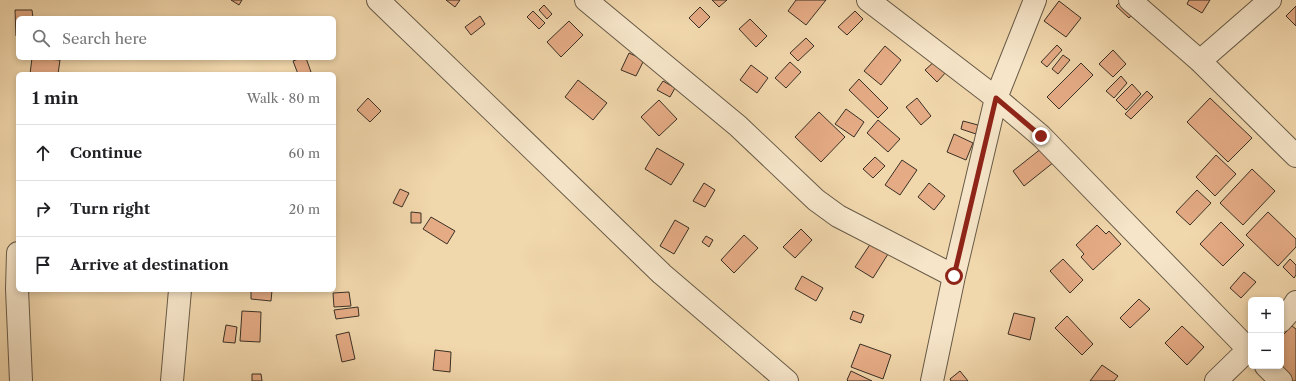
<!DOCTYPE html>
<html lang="en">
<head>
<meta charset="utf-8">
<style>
	body { margin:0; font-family:"Libre Caslon Text",serif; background:#f6f6f6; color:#202124 }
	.controls { position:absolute; right:12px; bottom:12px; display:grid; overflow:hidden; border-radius:6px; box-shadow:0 2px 6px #0003 }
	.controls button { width:36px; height:36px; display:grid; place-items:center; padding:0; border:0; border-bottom:1px solid #e0e0e0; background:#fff; color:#202124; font:20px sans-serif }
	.stop { position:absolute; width:12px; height:12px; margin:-9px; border:3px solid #8f2418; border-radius:50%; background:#fff }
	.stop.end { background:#8f2418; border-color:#fff; box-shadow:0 1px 4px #0008 }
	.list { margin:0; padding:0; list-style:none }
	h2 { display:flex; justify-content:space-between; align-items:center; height:52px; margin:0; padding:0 16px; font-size:17px }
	h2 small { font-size:13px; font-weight:400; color:#757577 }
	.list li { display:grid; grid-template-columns:26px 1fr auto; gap:12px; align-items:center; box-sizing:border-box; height:56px; padding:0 16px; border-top:1px solid #e0e0e0 }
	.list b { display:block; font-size:15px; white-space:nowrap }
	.list em { font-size:13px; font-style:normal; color:#757577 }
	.icon { flex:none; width:22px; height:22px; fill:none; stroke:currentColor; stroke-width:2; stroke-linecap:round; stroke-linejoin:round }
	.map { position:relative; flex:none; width:1296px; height:381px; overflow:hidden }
	.search { position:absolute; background:#fff; box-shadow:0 2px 6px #0003; left:16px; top:16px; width:320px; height:44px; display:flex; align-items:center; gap:10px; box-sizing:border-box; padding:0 14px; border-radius:6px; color:#757577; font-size:15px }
	.panel { position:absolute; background:#fff; box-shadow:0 2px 6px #0003; left:16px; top:72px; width:320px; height:220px; border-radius:6px }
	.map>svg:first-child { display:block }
	.building { fill:#e5ab85; stroke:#393025 }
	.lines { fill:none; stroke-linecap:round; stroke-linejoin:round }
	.minor-casing { stroke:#675a47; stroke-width:24 }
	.minor { stroke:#f6e5c9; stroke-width:22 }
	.route { stroke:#8f2418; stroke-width:5 }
</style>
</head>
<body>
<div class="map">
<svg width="1296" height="381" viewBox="0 0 1296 381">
	<rect width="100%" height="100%" fill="#f1d7ac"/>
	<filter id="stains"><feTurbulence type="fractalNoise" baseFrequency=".005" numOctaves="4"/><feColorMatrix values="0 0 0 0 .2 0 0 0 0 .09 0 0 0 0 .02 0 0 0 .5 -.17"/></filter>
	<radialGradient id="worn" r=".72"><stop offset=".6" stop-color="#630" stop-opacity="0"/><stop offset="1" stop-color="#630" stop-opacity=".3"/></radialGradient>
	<path class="building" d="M231,0h11l-3,5z
		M446,0h14l-5,7z
		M712,0h15l-8,7z
		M796,0h30l-20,25 -18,-14z
		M1122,0l15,9 -8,9 -13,-12z
		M1189,0h21l-8,13 -15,-9z
		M1059,1l22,17 -15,19 -22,-16z
		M544,5l8,9 -5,5 -8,-9z
		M1296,6v20l-10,-10z
		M700,7l10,10 -11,11 -10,-10z
		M15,10h17l1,8h-15v18h-2z
		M533,11l12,12 -6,6 -12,-12z
		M855,11l8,8 -16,16 -9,-8z
		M480,16l5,8 -14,11 -6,-8z
		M750,19l17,17 -11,11 -17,-18z
		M569,21l14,14 -22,22 -14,-15z
		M806,38l8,8 -16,15 -8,-8z
		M1057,45l5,5 -15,17 -6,-5z
		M885,46l16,14 -20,25 -17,-14z
		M1113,50l13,14 -13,13 -14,-13z
		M629,53l15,7 -8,16 -15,-6z
		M1063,55l7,5 -12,14 -6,-5z
		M32,58l28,2 -2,14h-28z
		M301,58h5l5,14 -5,2h-8l-5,-13z
		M936,60l11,11 -10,11 -12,-12z
		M790,62l11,10 -15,16 -11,-10z
		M1081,63l12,12 -34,34 -12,-12z
		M751,65l17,13 -11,15 -17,-13z
		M1121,76l6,7 -13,15 -8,-7z
		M859,79l29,29 -10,10 -29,-28z
		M578,80l29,23 -14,17 -28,-23z
		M663,81l12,7 -5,9 -13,-7z
		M1132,84l9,10 -15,16 -10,-10z
		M1147,91l6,6 -22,22 -6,-5z
		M368,98l13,13 -11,11 -13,-12z
		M917,98l14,18 -10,9 -15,-18z
		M1210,98l42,40 -24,24 -41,-40z
		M659,100l18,19 -18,17 -18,-19z
		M846,109l18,13 -10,15 -19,-13z
		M819,112l26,25 -24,25 -26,-25z
		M878,120l22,19 -12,13 -21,-19z
		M963,121l15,4 -2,9 -15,-5z
		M954,134l19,9 -7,17 -19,-8z
		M657,148l27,16 -13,21 -26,-16z
		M1042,148l12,14 -30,24 -11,-15z
		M1216,155l20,19 -21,22 -19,-19z
		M875,157l10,9 -12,12 -10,-9z
		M902,160l15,10 -17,25 -15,-10z
		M1252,169l23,22 -32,34 -23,-22z
		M704,183l11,7 -10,17 -12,-6z
		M929,183l16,13 -11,14 -16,-13z
		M400,189l9,4 -7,14 -9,-4z
		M1197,190l14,13 -21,22 -14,-13z
		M411,212l10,1v10h-10z
		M1268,212l28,27v8l-18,19 -32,-31z
		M431,217l24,14 -8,13 -24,-15z
		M675,220l14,8 -15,26 -14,-8z
		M1221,222l23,23 -21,21 -23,-22z
		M1097,225l9,9 3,-3 12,13 -28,26 -12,-13 3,-3 -8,-9z
		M801,229l11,11 -17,18 -12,-11z
		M744,235l14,13 -24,25 -13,-13z
		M706,236l7,4 -4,7 -7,-5z
		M871,243l17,11 -15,24 -18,-11z
		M1063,259l20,21 -13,13 -20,-22z
		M1290,259l6,6v10l-2,3 -11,-11z
		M1244,272l12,10 -15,16 -11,-10z
		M802,276l21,12 -7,13 -21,-12z
		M251,290h21l-1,11 -20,-2z
		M349,292l2,14 -17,1 -1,-14z
		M1259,298h5l3,2h-10z
		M1139,299l11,10 -20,19 -10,-10z
		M358,307l1,9 -23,3 -2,-9z
		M242,311l19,1 -1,30 -20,-1z
		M853,311l11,4 -3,8 -11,-4z
		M1014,313l21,5 -5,22 -22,-6z
		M1067,316l26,28 -11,11 -27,-27z
		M226,325l11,2 -2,16 -12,-1z
		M1182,326l22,21 -17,18 -22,-22z
		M1292,326l4,3v52h-3l-15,-15h3v-29z
		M349,332l6,27 -13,3 -6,-27z
		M860,344l31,11 -8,24 -32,-12z
		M435,350l16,2 -1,20 -17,-2z
		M1102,365l16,11 -4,5h-24z
		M851,371l21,10h-24l-1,-1z
		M960,371l8,10h-17l-1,-2z
		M252,374h9l1,7h-10z"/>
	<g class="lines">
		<defs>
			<path id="minor" d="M378,0l284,274 125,107
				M586,0l152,126 78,74 22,16 116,60
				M868,0l128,98 45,38 210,216
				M1130,0l70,61 96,95
				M1200,61l70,-61
				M18,253l-1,36 4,92
				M1281,321l10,-11 5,-8
				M1266,366l15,15
				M172,381l8,-91
				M932,381l22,-105 42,-178 39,-98
				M1216,381l35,-34"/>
		</defs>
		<use href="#minor" class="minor-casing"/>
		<use href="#minor" class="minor"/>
	</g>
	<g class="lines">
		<path class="route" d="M954,276l42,-178 45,38"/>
	</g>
	<rect width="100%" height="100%" filter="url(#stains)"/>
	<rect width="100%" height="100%" fill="url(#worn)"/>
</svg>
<div class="controls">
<button>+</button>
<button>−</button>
</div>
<div class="stop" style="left:954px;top:276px"></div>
<div class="stop end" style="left:1041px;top:136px"></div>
<div class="search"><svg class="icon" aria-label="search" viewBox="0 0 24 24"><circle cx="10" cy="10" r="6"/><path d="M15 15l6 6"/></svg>Search here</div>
<section class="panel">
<h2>1 min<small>Walk · 80 m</small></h2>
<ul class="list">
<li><svg class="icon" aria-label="ahead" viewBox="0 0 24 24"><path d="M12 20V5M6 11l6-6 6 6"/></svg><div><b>Continue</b></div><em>60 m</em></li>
<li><svg class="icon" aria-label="right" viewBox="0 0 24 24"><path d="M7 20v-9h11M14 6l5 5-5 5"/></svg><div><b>Turn right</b></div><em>20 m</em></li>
<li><svg class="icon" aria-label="arrive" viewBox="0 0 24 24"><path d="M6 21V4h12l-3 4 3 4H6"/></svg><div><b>Arrive at destination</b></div></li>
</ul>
</section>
</div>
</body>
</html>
